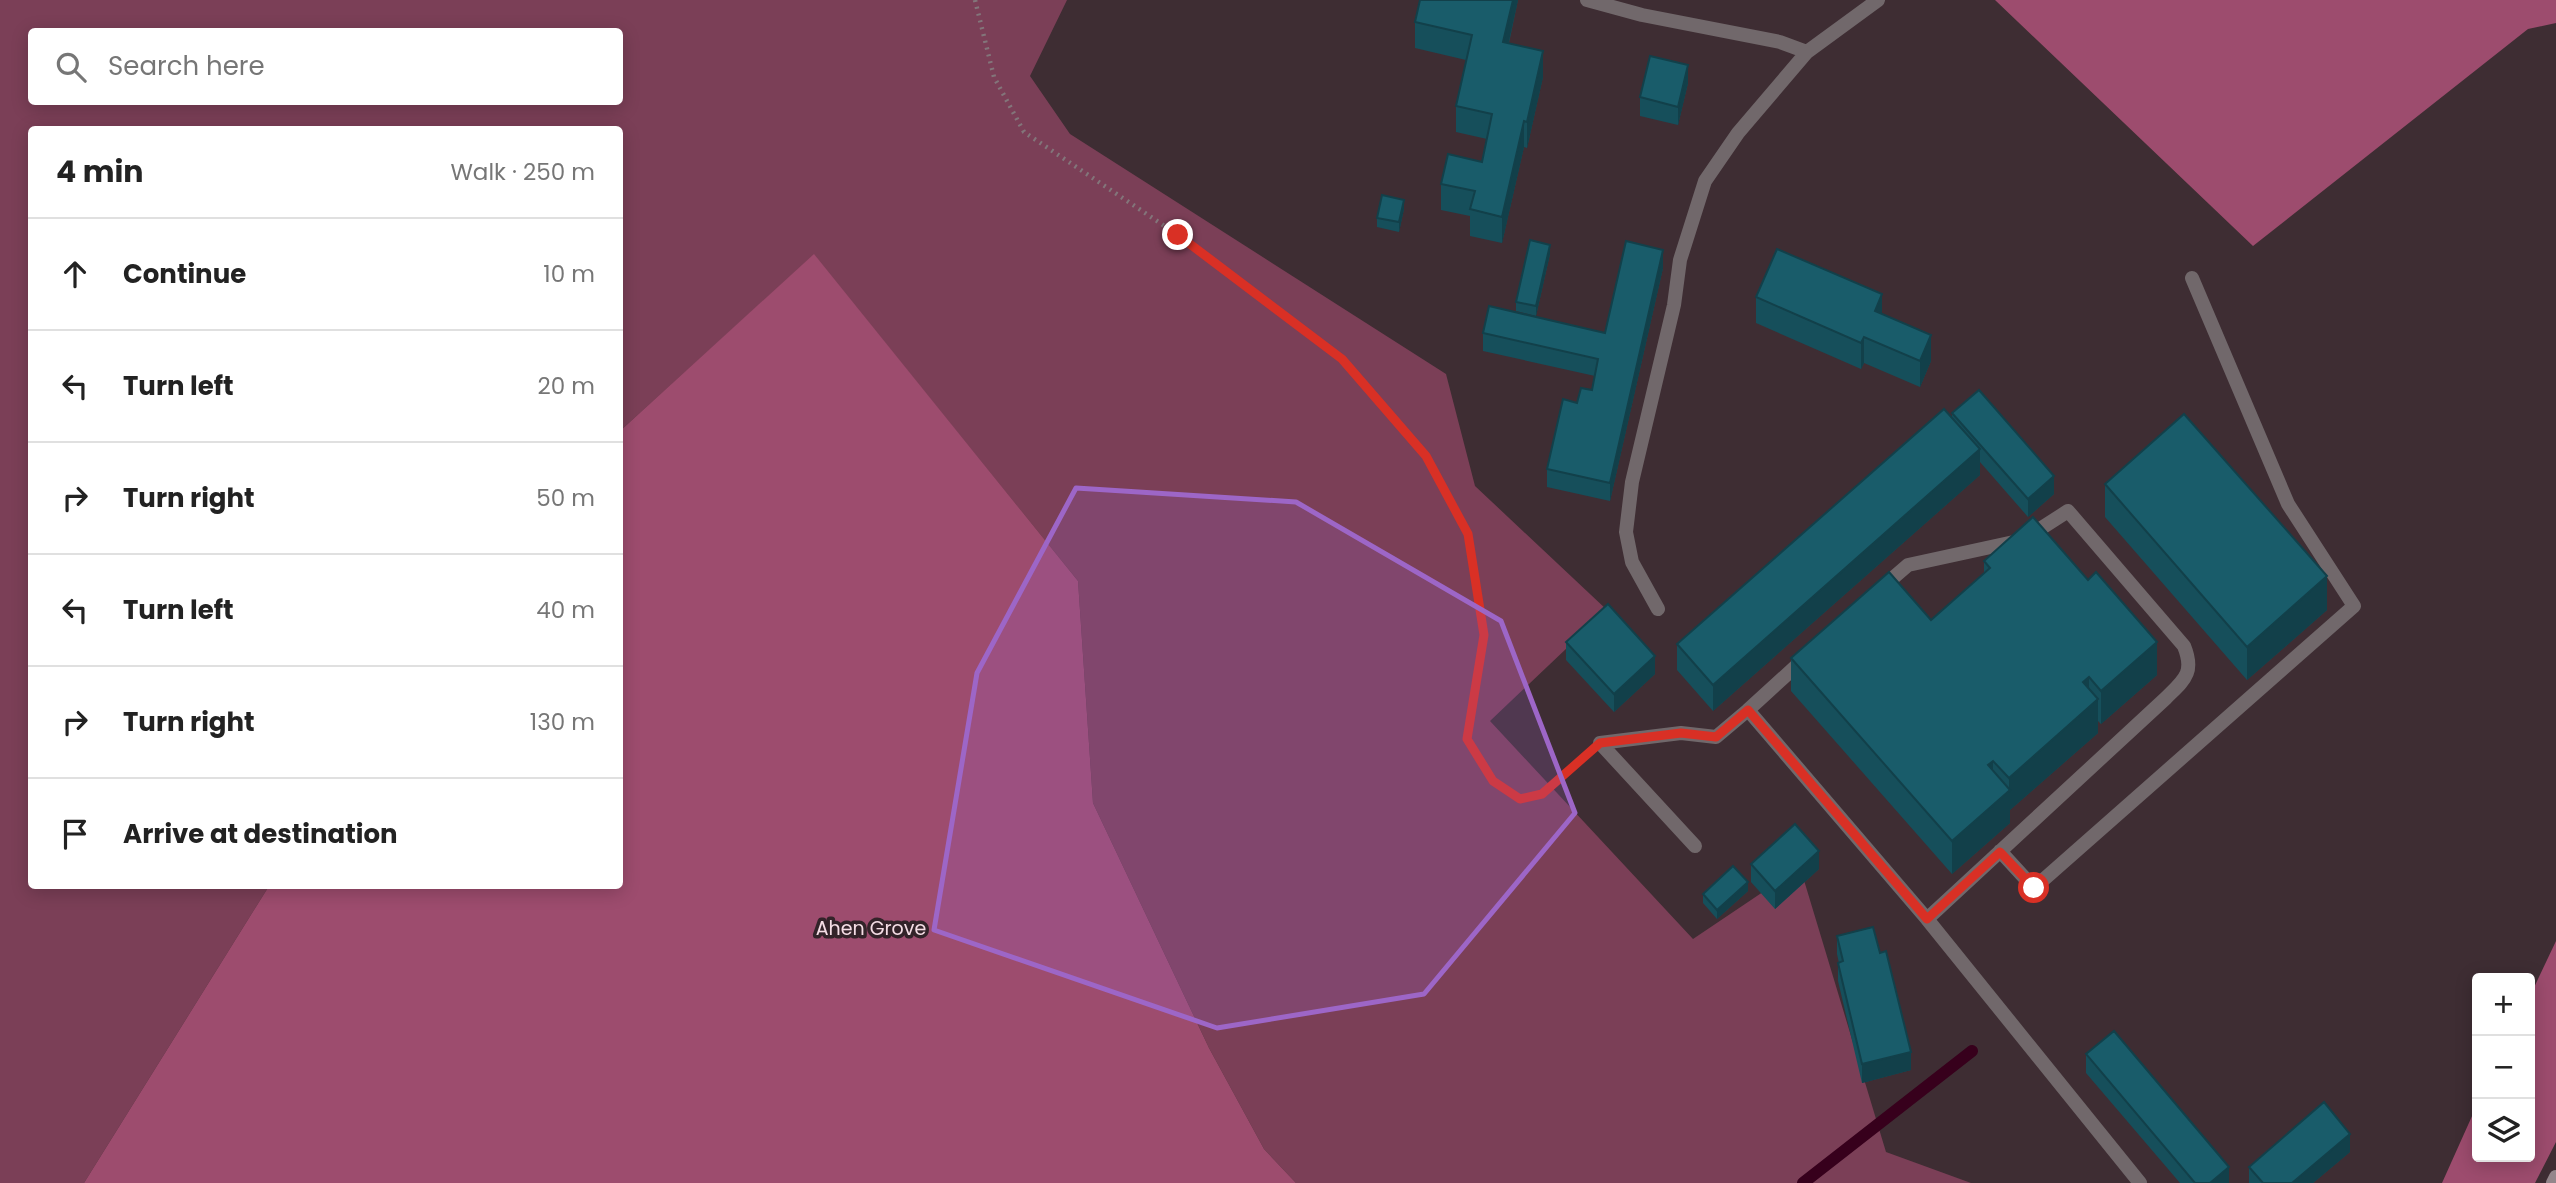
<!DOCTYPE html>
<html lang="en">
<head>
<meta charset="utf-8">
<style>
	body { margin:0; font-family:Poppins,sans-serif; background:#f6f6f6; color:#222 }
	.controls { position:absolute; right:21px; bottom:21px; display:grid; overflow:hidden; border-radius:7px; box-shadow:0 4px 18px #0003 }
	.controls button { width:63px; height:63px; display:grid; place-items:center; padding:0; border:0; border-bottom:2px solid #e0e0e0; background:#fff; color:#222; font:35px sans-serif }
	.stop { position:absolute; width:21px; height:21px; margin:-16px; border:5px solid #d93025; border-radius:50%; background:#fff }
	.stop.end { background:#d93025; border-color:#fff; box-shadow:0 2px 7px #0008 }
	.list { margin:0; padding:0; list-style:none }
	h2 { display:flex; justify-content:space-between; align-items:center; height:91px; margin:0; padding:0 28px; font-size:30px }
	h2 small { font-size:23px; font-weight:400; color:#767676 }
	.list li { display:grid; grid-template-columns:46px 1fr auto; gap:21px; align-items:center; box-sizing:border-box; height:112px; padding:0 28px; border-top:2px solid #e0e0e0 }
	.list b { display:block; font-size:26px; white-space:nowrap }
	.list em { font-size:23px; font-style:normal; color:#767676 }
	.icon { flex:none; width:38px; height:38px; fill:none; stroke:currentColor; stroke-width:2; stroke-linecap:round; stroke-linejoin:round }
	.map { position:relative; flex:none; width:2556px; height:1183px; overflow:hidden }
	.search { position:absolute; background:#fff; box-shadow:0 4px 18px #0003; left:28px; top:28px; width:595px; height:77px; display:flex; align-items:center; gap:18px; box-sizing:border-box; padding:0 24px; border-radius:7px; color:#767676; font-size:26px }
	.panel { position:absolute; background:#fff; box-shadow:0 4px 18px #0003; left:28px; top:126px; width:595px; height:763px; border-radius:7px }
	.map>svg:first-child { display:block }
	.green { fill:#7b3f57; fill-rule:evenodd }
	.forest { fill:#9d4c6e }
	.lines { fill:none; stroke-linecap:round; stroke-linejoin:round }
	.stream { stroke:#37001c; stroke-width:12 }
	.path { stroke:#83757a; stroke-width:4.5; stroke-dasharray:2 5; stroke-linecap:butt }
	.lane { stroke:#71686b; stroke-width:14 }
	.secondary { stroke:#94868b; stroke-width:14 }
	.wall { fill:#164f5b }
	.shaded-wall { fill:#12404a }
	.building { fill:#195c6a; stroke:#12404a; stroke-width:2 }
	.route { stroke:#d93025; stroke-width:9 }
	.marked { fill:#9d66c7; fill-opacity:0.2; stroke:#9d66c7; stroke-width:5; stroke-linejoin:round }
	.labels { text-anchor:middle; stroke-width:7; stroke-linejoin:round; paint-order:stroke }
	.park-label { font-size:19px; fill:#f5dde5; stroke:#332329 }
</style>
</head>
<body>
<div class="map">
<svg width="2556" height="1183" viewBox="0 0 2556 1183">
	<rect width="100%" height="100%" fill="#3e2d33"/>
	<path class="green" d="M0,0h1067l-37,76 40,58 376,240 29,112 132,124 -117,111 203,218 107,-72 86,285 85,31h-675l-32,-34 -55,-101 -116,-245 -15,-222 -264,-326 -194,176v-301h-588v756h237l-185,297h-84zM32,32h588v70h-588z"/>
	<path class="forest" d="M1995,0h561v23l-28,6 -275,217z
		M814,254l264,327 15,222 116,245 55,101 32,34h-1212l185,-297h351v-455z
		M2556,941v201l-21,41h-93l35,-78v52h53v-161z"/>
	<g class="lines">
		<path class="stream" d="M1803,1183l169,-132"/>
		<path class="path" d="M975,0l19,77 30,55 154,103 164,125 84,96 42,78 16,101 -17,104 26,42 27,18 22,-5 39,-34"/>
		<path class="lane" d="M1587,0l55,15 138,27 27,10
			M1879,590l29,-25 115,-25 45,-29 116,135c11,27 0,34 -18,52l-239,221
			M1658,609l-26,-47 -6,-30 6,-50 42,-177 6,-45 25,-79 33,-48 69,-81 71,-52
			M1805,658l-57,52 179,209 213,264
			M1695,846l-95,-103 81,-10 35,4 32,-27
			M2000,851l34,37 320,-282 -66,-102 -96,-226"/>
		<path class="secondary" d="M2553,1183l3,-6"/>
	</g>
	<path class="wall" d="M1518,0l-9,43 34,34 -16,71 -3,-1 -22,96 -32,-7v-20l-29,-6v-26l41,-22 5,-23 -31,-7v-26l10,-46 -51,-12v-26z
		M1688,83l-10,42 -38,-9v-19z
		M1404,209l-5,23 -22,-5v-9z
		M1550,254l-14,62 -20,-5v-9z
		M1663,268l-53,233 -63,-14v-18l30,-66 15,-13 3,-14 -112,-25v-18h122z
		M1756,297l126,17 49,47 -11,26 -56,-24 -3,6 -105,-46z
		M1952,413l102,81 -26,23 -48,-55v13l-267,236 -36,-41v-26l275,-226z
		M2105,484l222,126 -80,70 -142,-163z
		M1984,561l173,114 -56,49 -3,-3v12l-88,77v13l-58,51 -161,-183v-33l140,-38 53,-47z
		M1566,642l89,32 -41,38 -48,-52z
		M1751,864l68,5 -44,40 -24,-27z
		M1748,891l-31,28 -14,-16v-9z
		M1837,936l43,17 31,117 -49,13 -24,-102v-18h1l-2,-9z
		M2086,1054l143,129h-49l-94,-110z
		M2350,1152l-37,31h-64v-16z"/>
	<path class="shaded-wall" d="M1513,0h5l-15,68v-26z
		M1543,51v26l-16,71v-26z
		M1688,65v18l-10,42v-18z
		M1524,121v26l-22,96v-26z
		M1404,200v9l-5,23v-10z
		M1550,245v9l-14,62v-10z
		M1663,250v18l-53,233v-18z
		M1882,294v26l-7,-9z
		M1931,335v26l-11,26v-26z
		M1864,337v26l-3,6v-26z
		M1980,449v26l-267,236v-26z
		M2054,476v18l-26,23v-18z
		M2327,576v34l-80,70v-33z
		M2157,642v33l-56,49v-33z
		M1655,656v18l-41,38v-18z
		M2089,677v31l9,-9v34l-88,77v13l-58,51v-33l57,-50v-13l74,-96z
		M1993,761v33l-5,-29z
		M1819,851v18l-44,40v-18z
		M1748,882v9l-31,28v-9z
		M1911,1052v18l-49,13v-19z
		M2350,1134v18l-37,31h-21z
		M2229,1167v16h-19z"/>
	<path class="building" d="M1420,0h93l-10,42 40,9 -16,71 -3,-1 -22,96 -32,-8 5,-18 -34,-7 7,-30 34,8 10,-48 -36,-8 16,-71 -57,-13z
		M1650,56l38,9 -10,42 -38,-10z
		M1382,195l22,5 -5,22 -22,-4z
		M1530,240l20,5 -14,61 -20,-4z
		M1626,241l37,9 -53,233 -63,-14 16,-70 14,4 4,-15 11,2 6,-31 -115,-26 6,-27 116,27z
		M1777,249l105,45 -7,17 56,24 -11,26 -56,-24 -3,6 -105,-46z
		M1979,390l75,86 -26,23 -76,-86z
		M1944,409l36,40 -267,236 -36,-41z
		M2184,414l143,162 -80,71 -142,-163z
		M2033,517l55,63 8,-8 61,70 -56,49 -12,-14 -6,5 15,17 -89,79 -16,-17 -5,4 22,25 -58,51 -161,-183 98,-86 42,48 59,-52 -6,-7z
		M1608,604l47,52 -41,38 -48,-52z
		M1795,824l24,27 -44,40 -24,-27z
		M1733,866l15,16 -31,28 -14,-16z
		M1873,927l7,26 6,-2 25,101 -49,12 -24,-101 5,-2 -6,-25z
		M2114,1031l115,136 -19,16h-15l-109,-129z
		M2324,1102l26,32 -58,49h-29l-14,-16z"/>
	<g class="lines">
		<path class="route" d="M1178,235l164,124 84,97 42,78 16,101 -17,104 26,42 27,18 22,-5 58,-51 81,-10 35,4 32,-27 179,209 73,-67 34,36"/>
	</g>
	<path class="marked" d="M1076,488l220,14 205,119 74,192 -151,181 -207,34 -283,-98 43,-257z"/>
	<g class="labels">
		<g class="park-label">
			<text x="871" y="935">Ahen Grove</text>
		</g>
	</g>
</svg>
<div class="controls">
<button>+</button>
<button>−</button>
<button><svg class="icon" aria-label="layers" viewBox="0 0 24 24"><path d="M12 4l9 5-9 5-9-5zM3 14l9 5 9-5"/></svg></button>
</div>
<div class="stop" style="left:2034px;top:888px"></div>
<div class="stop end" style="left:1178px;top:235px"></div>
<div class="search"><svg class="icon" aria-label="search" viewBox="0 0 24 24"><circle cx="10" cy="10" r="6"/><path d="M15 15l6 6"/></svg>Search here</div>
<section class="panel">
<h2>4 min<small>Walk · 250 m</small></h2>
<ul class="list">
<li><svg class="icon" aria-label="ahead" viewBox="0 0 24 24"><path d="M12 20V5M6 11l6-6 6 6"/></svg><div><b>Continue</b></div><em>10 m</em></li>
<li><svg class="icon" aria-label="left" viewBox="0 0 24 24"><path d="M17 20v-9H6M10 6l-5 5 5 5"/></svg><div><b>Turn left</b></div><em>20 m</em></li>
<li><svg class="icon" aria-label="right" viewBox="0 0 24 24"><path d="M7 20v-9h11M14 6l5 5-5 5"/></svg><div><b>Turn right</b></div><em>50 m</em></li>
<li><svg class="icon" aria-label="left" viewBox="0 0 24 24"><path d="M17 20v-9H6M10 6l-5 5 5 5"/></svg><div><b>Turn left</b></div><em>40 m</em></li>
<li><svg class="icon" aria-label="right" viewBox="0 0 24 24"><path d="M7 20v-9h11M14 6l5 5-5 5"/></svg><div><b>Turn right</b></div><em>130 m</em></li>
<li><svg class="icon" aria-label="arrive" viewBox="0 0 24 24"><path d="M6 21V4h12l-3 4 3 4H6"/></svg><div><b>Arrive at destination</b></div></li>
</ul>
</section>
</div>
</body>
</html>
